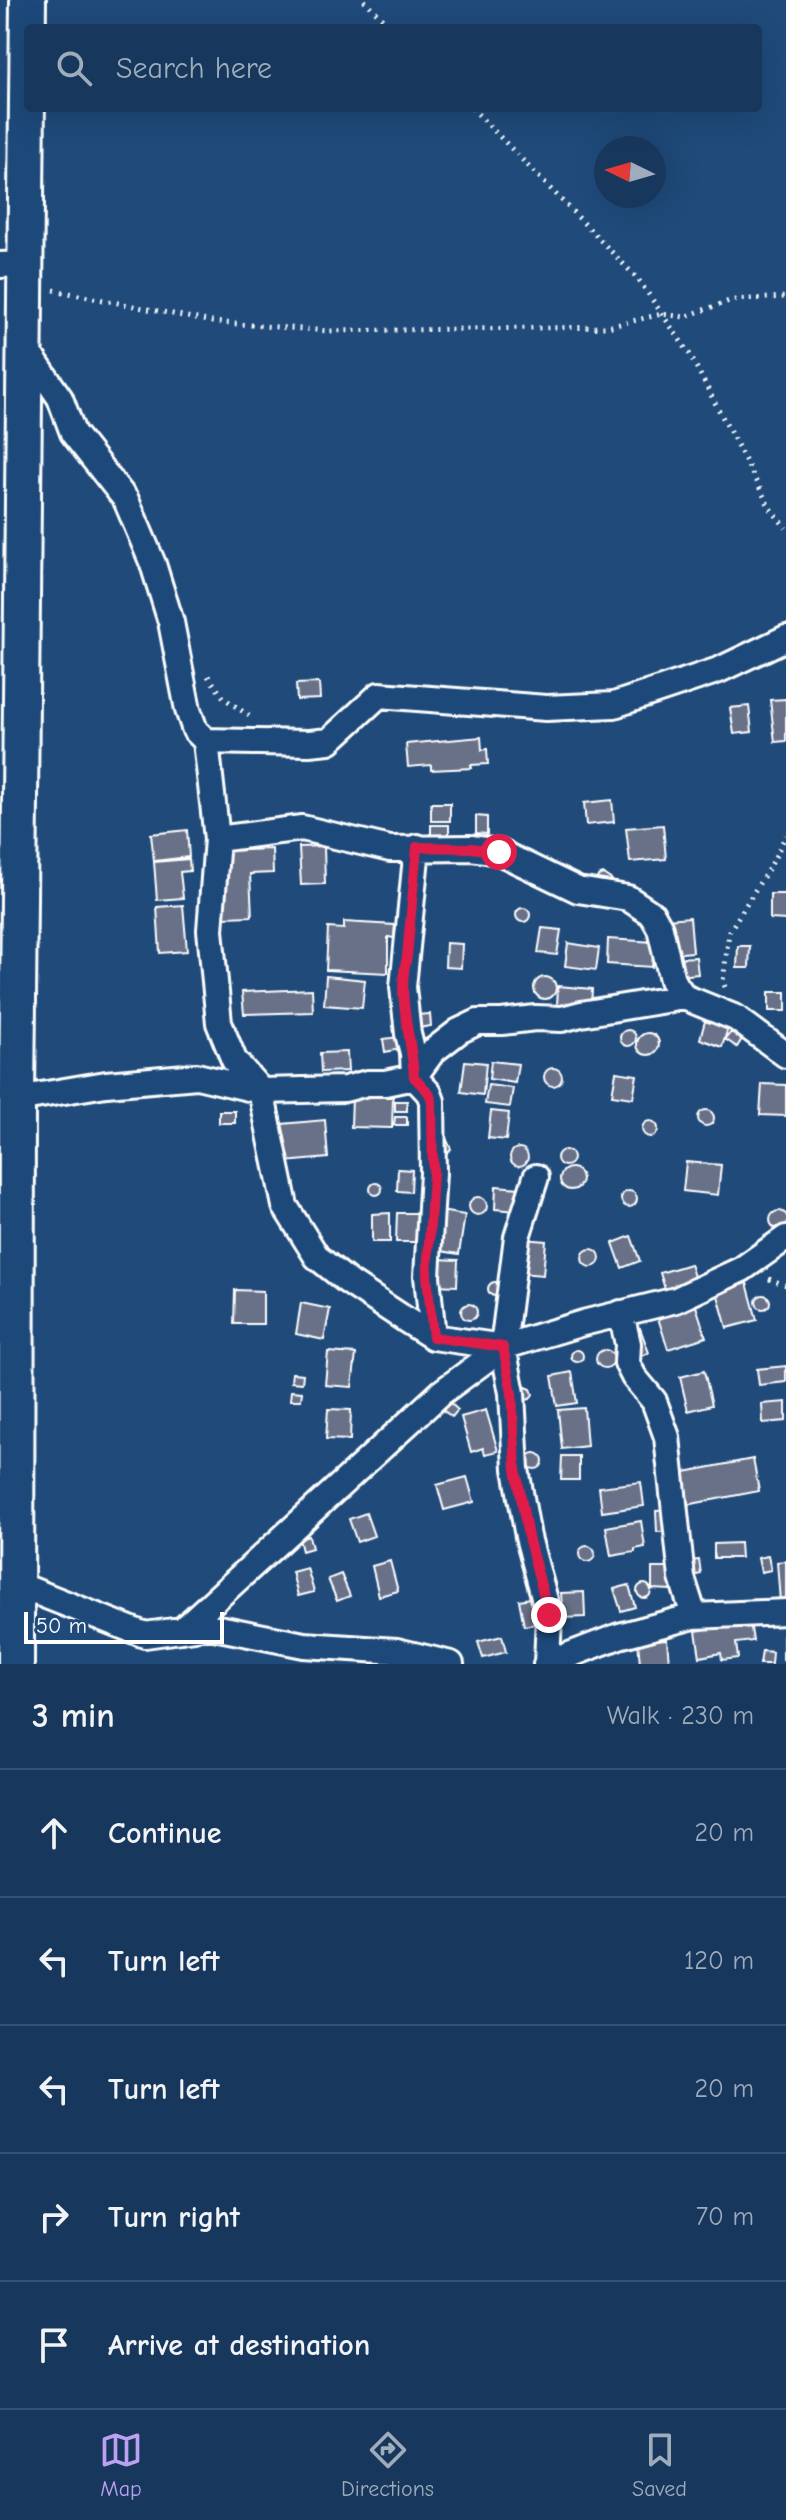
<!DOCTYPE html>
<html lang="en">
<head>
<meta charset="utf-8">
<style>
	body { margin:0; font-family:"Comic Neue",sans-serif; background:#203f62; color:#f1f3f6 }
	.compass { position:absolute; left:594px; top:136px; width:72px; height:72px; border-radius:50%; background:#17385c; box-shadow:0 8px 32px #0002; rotate:275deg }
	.scale { position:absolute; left:24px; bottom:20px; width:200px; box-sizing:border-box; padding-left:8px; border:4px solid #fff; border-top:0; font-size:22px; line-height:28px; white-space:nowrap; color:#fff; -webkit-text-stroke:6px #1f4a7a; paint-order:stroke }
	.stop { position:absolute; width:24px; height:24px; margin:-18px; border:6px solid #e11d48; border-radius:50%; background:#fff }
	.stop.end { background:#e11d48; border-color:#fff; box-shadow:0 2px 8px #0008 }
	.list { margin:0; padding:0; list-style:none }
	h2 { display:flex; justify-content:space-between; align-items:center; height:104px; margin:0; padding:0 32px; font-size:34px }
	h2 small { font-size:26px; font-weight:400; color:#9eacbb }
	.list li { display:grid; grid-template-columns:52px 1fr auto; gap:24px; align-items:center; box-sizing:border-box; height:128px; padding:0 32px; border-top:2px solid #365272 }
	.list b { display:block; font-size:30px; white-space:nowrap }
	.list em { font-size:26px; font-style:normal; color:#9eacbb }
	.icon { flex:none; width:44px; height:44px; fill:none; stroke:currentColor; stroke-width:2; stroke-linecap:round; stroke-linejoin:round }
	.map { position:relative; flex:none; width:786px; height:1664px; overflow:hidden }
	.search { position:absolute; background:#17385c; box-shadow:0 8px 32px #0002; left:24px; right:24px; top:24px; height:88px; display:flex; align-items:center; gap:20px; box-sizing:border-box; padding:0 28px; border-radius:8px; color:#9eacbb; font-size:30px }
	.sheet { height:744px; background:#17385c }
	nav { display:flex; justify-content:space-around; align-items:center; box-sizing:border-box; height:112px; border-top:2px solid #365272; background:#17385c; font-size:22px; color:#9eacbb }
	nav a { display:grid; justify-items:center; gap:4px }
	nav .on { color:#bca0f2 }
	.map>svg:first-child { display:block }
	.building { fill:#687188; stroke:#fff; stroke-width:2 }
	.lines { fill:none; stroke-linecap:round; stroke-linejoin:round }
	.minor-casing { stroke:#fff; stroke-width:30 }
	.secondary-casing { stroke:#fff; stroke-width:40 }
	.path { stroke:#fff; stroke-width:5; stroke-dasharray:2 6; stroke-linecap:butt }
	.minor { stroke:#1f4a7a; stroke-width:24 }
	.secondary { stroke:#1f4a7a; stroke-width:34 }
	.route { stroke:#e11d48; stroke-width:10 }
</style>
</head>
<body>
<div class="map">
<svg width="786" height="1664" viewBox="0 0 786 1664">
	<rect width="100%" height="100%" fill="#1f4a7a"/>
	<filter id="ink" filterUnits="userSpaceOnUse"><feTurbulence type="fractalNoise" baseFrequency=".0125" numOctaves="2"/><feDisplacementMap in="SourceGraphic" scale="16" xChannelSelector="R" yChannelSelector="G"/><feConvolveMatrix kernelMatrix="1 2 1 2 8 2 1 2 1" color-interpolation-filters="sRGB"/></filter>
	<g filter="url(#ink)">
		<path class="building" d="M319,683l1,16 -23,1 -1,-16z
			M786,699v42l-11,1 -5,-42z
			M749,706l3,26 -18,2 -4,-26z
			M481,737l1,13 5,-1 1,15 -17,1 1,3 -41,2v-5l-23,2 -2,-23z
			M612,800l2,22 -28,3 -2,-22z
			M431,803h19v18h-19z
			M476,816l11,1v17l-11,-1z
			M431,825h18v11h-18z
			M663,825l3,34 -36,3 -4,-34z
			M187,830l2,27 -35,4 -3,-27z
			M324,846l1,38 -24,1 -2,-38z
			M272,849l1,24 -23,1 2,42 -28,1 -2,-66z
			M189,859l1,12 -10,1 3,26 -26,2 -3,-38z
			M603,874l9,6v5h-17l3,-9z
			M770,894h16v26l-16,-1z
			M183,905l4,46 -27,2 -3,-46z
			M516 915a7 7 0 1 1 14 0a7 7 0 1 1-14 0Z
			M690,917l3,35 -23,2 -3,-35z
			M344,922l51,3 -1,13 -6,-1v36l-62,-3 2,-42 16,1z
			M542,928l19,2 -4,25 -19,-2z
			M608,939l46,3 -2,25 -45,-3z
			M446,943l16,1 -1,24 -16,-1z
			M568,943l31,5 -3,22 -31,-4z
			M738,946h12l-1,22h-12z
			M696,957l2,17 -20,2 -1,-18z
			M326,976l39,4 -3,28 -38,-3z
			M534 988a11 11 0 1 1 22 0a11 11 0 1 1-22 0Z
			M558,986l34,3 -1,19 -34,-2z
			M312,989l1,23 -69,2 -2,-22z
			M769,992h17v19h-17z
			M430,1014l1,12 -13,2 -2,-13z
			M705,1021l23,7 -6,19 -22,-8z
			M620 1038a8 8 0 1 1 16 0a8 8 0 1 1-16 0Z
			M731,1032l11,7 -5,8 -12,-8z
			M637 1044a11 11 0 1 1 22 0a11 11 0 1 1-22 0Z
			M398,1037l2,12 -15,3 -2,-13z
			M347,1052l1,19 -27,1 -1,-19z
			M465,1061l21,2 -3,32 -22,-3z
			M491,1061l27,3 -3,19 -26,-4z
			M544 1077a9 9 0 1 1 18 0a9 9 0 1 1-18 0Z
			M616,1072l21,3 -4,23 -21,-3z
			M762,1084l24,1v31l-26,-1z
			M488,1085l25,3 -3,19 -25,-3z
			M352,1097h41l-1,31 -41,-1z
			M395,1101h12v10h-12z
			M698 1118a8 8 0 1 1 16 0a8 8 0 1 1-16 0Z
			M219,1111h16v12h-16z
			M491,1111l18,2 -3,27 -18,-2z
			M395,1117h12v8h-13z
			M325,1120l3,38 -43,4 -3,-38z
			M642 1129a8 8 0 1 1 16 0a8 8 0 1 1-16 0Z
			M443,1139l4,1 4,9 -7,6z
			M510 1157a9 9 0 1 1 18 0a9 9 0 1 1-18 0Z
			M557 1158a8 8 0 1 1 16 0a8 8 0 1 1-16 0Z
			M686,1162l35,3 -3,30 -35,-4z
			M560 1179a11 11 0 1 1 22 0a11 11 0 1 1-22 0Z
			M398,1169l14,1 -1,22 -14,-1z
			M370 1189a6 6 0 1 1 12 0a6 6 0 1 1-12 0Z
			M496,1186l24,2 -2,23 -23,-2z
			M621 1199a8 8 0 1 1 16 0a8 8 0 1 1-16 0Z
			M469 1206a9 9 0 1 1 18 0a9 9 0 1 1-18 0Z
			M440,1211l25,4 -6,39 -25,-4z
			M770 1220a9 9 0 1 1 18 0a9 9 0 1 1-18 0Z
			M390,1213v29h-18v-28z
			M397,1213h20l-1,29h-20z
			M631,1236l9,25 -18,7 -9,-25z
			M523,1239l23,2 -3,34 -23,-2z
			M582 1258a9 9 0 1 1 18 0a9 9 0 1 1-18 0Z
			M437,1259l21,1 -1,26 -21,-1z
			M690,1264l5,16 -30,9 -5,-16z
			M488 1289a7 7 0 1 1 14 0a7 7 0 1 1-14 0Z
			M747,1283l10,37 -30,8 -10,-36z
			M235,1290l28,1v33h-29z
			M756 1302a7 7 0 1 1 14 0a7 7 0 1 1-14 0Z
			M301,1303l29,6 -6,31 -28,-6z
			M461 1312a8 8 0 1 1 16 0a8 8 0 1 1-16 0Z
			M696,1306l10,31 -38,12 -10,-31z
			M640,1328l9,25 -11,4 -9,-25z
			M571 1356a6 6 0 1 1 12 0a6 6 0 1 1-12 0Z
			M596 1359a9 9 0 1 1 18 0a9 9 0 1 1-18 0Z
			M328,1352l28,2 -4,33 -27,-2z
			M786,1366v16l-27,3 -2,-16z
			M704,1371l8,34 -24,6 -8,-34z
			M572,1372l5,31 -20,3 -5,-30z
			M292,1373l11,1 -1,9 -11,-1z
			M526,1387l5,2 2,5 -3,5 -5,1 -5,-2 1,-10z
			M291,1391l11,1 -1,8h-11z
			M447,1400l11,10 -6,7 -12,-9z
			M786,1402v19l-23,2 -1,-19z
			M584,1408l3,38 -25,3 -4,-39z
			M328,1409l23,1 -1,30 -24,-1z
			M486,1410l12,41 -13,3 -2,-6 -12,4 -10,-35z
			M527 1461a8 8 0 1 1 16 0a8 8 0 1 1-16 0Z
			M562,1456h17v24h-18z
			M753,1459l6,32 -73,14 -7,-32z
			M467,1477l7,25 -30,8 -7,-25z
			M641,1482l3,24 -42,6 -3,-25z
			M671,1510l2,21 -16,1 -1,-21z
			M366,1513l8,23 -17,6 -8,-23z
			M641,1521l4,26 -10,2v3l-24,4 -5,-29z
			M309,1536l3,12 -10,3 -3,-12z
			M740,1543l1,15h-27v-14z
			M579 1554a8 8 0 1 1 16 0a8 8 0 1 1-16 0Z
			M768,1556l3,14 -10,2 -3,-14z
			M699,1560l2,14 -9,2 -2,-15z
			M390,1561l8,30 -19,5 -7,-30z
			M786,1561v41h-6l-3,-40z
			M307,1568l7,24 -16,4 -6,-24z
			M652,1568h20l-1,22 -19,-1z
			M341,1574l9,22 -13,5 -9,-22z
			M637 1591a7 7 0 1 1 14 0a7 7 0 1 1-14 0Z
			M629,1585l6,22 -14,4 -7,-22z
			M584,1592l1,25 -22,1 -2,-25z
			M536,1597l4,26 -16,3 -5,-26z
			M750,1622l3,19 -17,2 2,15 -16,2 -1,-7 -21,4 -4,-26z
			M502,1636l4,16 -23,6 -5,-16z
			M783,1637h3v23h-3z
			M667,1639l2,24 -29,1 -2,-23z
			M762,1651l10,1 -1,12h-11z"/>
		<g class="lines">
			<defs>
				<path id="minor" d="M0,265l25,-1
					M26,349l34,49 13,35 53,67 27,64 18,58 17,88 7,20 11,11 11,98 -7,91 9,93 15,37 27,31 24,115 32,51 30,24 59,39 27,17 70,10
					M206,741l103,2 20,-2 50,-46 167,13 68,-3 105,-35 67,-32
					M217,839l85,-11 88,21 81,-1 28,4 79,38 50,8 24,16 8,14 12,52 12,17
					M417,847l-14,140 5,47 5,19 1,24 15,16 3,8 1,72 -6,103 6,61
					M17,1099l89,-15 91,-8 64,15 84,-2 22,-6h18l29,-6 19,-26 26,-20 19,-9h24l33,-4 27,1 19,-5 103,-17 52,21 50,37
					M536,1177l-19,60 -14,110 9,46 4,76 12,68 21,78 -2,49
					M621,1313l7,31 -1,19 7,14 20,24 13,36 15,141 12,38
					M16,1584l129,51 64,-9 95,19 93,6 54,13
					M182,1630l260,-238 61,-45 80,-24 93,-23 66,-31 44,-31
					M546,1664l73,-28 75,-20 92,-4"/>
				<path id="secondary" d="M16,1664l1,-565 11,-1099"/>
			</defs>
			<use href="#minor" class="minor-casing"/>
			<use href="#secondary" class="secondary-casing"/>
			<path class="path" d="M364,0l28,28
				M472,108l166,171 51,74 81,155 16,20
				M54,290l158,32 116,9 279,-4 55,-13 22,3 48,-17 54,-3
				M208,676l16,22 25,18
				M725,987l-2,-5 6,-50 43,-69 14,-28
				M769,1279l17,6"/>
			<use href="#minor" class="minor"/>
			<use href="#secondary" class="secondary"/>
		</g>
	</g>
	<g class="lines" filter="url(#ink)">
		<path class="route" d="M499,852l-28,-4 -54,-1 -10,110c-11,40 5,79 7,120l15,16 3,8 1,72 -6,103 6,61 70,10 9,46 4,76 12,68 21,78"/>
	</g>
</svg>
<svg class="compass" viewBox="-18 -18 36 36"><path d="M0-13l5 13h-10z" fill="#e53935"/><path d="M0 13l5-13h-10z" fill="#9eacbb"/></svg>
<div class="scale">50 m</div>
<div class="stop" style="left:499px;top:852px"></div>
<div class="stop end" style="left:549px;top:1615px"></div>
<div class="search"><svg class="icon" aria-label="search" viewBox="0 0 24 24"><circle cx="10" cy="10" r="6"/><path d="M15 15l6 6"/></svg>Search here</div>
</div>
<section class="sheet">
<h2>3 min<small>Walk · 230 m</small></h2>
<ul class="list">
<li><svg class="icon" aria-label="ahead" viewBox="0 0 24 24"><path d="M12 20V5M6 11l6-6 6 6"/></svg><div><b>Continue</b></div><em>20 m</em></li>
<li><svg class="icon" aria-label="left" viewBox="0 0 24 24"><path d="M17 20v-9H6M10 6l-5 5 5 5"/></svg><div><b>Turn left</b></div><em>120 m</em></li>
<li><svg class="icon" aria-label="left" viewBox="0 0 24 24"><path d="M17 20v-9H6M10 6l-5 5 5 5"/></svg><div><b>Turn left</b></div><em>20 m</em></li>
<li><svg class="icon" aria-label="right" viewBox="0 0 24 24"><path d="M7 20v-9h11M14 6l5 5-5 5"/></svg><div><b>Turn right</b></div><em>70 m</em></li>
<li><svg class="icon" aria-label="arrive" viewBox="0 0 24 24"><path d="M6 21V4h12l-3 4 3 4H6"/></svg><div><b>Arrive at destination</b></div></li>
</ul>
</section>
<nav>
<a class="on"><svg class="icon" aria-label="map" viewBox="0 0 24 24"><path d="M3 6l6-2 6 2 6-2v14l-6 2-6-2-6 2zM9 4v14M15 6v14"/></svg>Map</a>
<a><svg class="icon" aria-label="directions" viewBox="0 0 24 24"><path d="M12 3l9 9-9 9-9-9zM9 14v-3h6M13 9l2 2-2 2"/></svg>Directions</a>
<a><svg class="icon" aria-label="saved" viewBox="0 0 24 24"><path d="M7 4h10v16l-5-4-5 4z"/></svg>Saved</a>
</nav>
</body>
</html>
